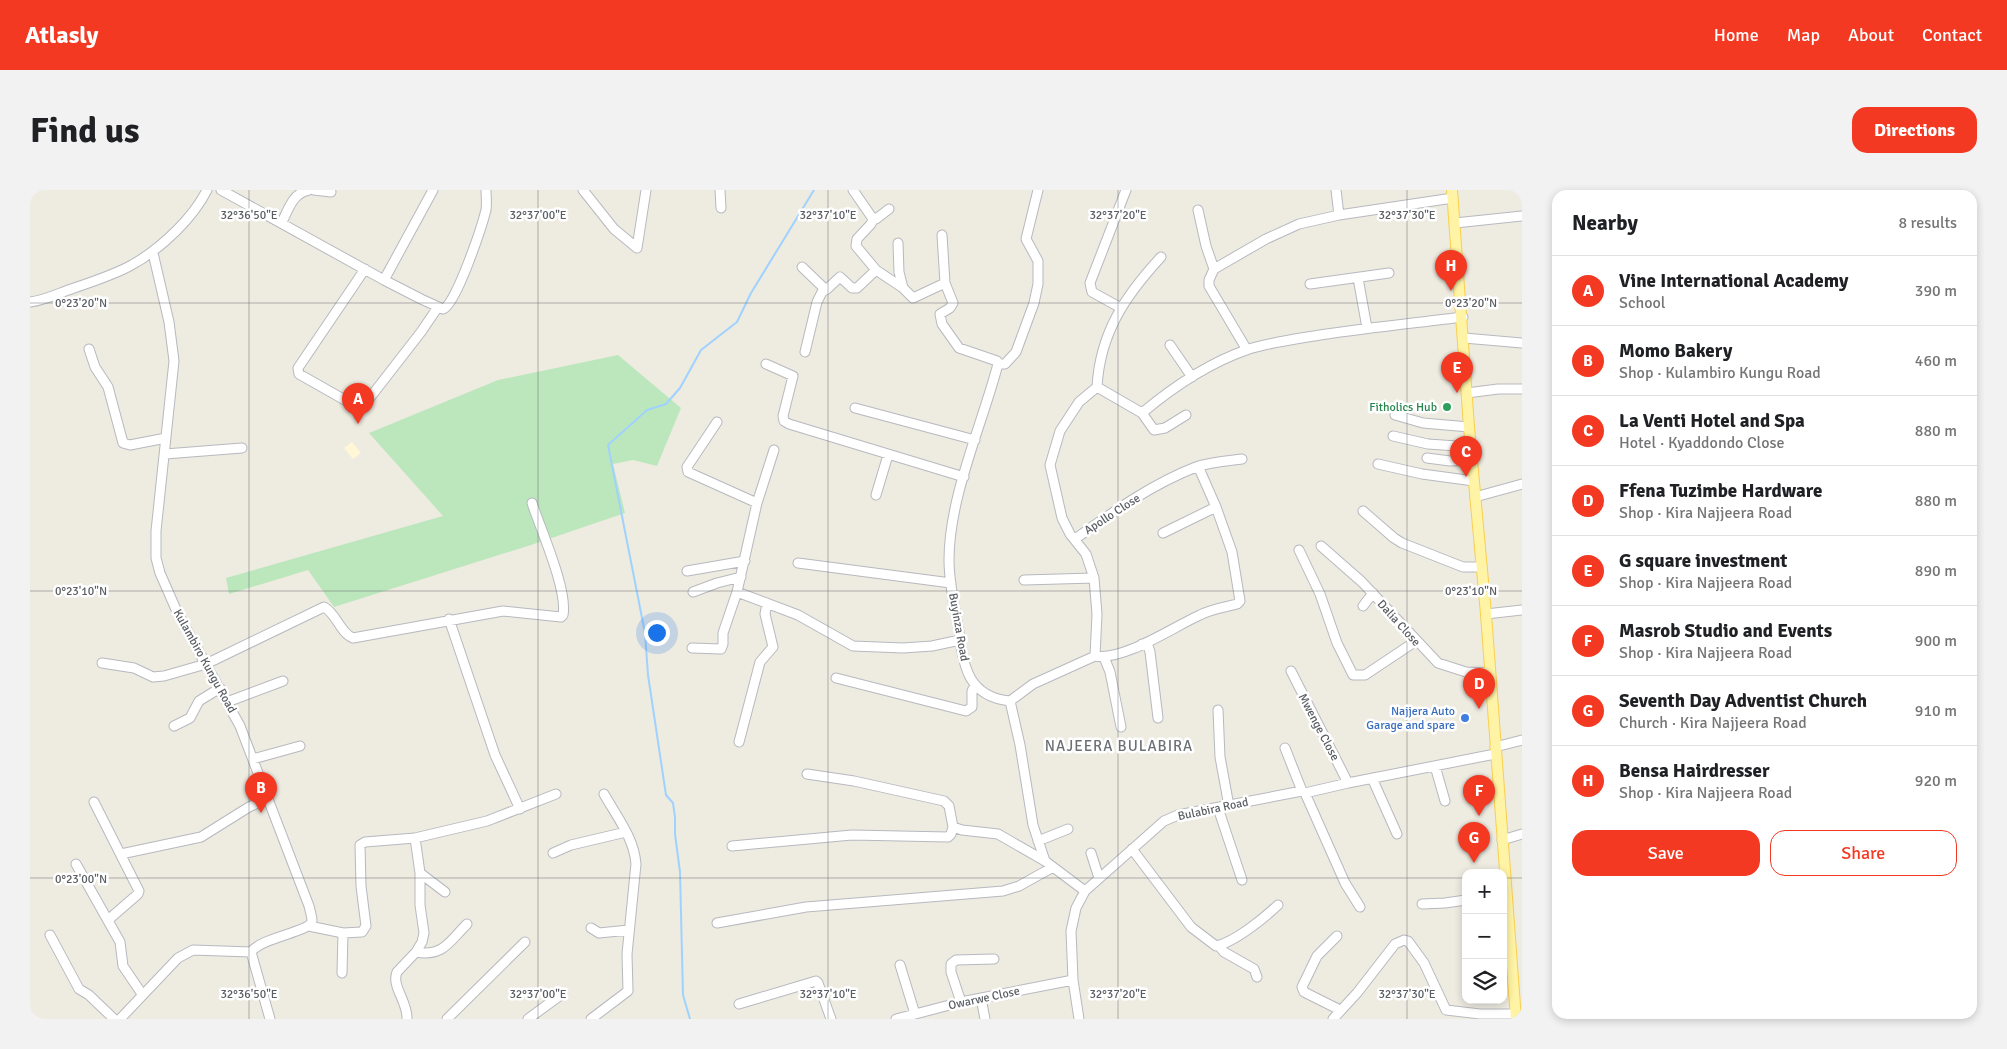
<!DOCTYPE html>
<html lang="en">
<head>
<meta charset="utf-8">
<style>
	body { margin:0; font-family:Signika,sans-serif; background:#f2f2f2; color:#202124 }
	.controls { position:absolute; right:15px; bottom:15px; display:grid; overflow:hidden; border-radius:10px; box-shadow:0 2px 8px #0003 }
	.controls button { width:45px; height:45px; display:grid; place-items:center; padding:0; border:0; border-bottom:1px solid #e0e0e0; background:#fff; color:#202124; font:25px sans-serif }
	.you { position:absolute; left:626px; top:442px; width:18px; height:18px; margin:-12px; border:4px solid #fff; border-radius:50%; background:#1a73e8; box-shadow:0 0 0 8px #1a73e833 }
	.badge { display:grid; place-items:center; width:32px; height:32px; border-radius:50%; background:#f33922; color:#fff; font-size:16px; font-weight:700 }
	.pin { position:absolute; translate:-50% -41px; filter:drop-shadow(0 1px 2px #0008) }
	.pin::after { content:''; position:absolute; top:26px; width:18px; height:15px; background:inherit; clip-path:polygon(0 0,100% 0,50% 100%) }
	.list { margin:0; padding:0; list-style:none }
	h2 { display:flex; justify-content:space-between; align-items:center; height:65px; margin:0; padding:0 20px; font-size:21px }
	h2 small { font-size:16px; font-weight:400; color:#757577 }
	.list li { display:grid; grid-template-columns:32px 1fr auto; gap:15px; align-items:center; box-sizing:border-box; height:70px; padding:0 20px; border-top:1px solid #e0e0e0 }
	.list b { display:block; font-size:19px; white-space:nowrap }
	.list p { margin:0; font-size:16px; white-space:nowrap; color:#757577 }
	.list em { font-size:16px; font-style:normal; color:#757577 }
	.actions { display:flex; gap:10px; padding:15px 20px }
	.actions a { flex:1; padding:11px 0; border:1px solid #f33922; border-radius:15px; text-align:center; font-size:18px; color:#f33922 }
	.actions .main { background:#f33922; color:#fff }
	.icon { flex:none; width:28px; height:28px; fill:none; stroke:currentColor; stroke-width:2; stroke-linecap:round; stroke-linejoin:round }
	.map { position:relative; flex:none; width:1492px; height:829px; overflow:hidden; border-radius:15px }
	header { display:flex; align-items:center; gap:30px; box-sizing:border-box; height:70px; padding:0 25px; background:#f33922; color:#fff }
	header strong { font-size:24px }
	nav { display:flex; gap:28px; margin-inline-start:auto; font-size:18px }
	.intro { display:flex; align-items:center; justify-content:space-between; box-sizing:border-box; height:120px; padding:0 30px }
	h1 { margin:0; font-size:35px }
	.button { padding:12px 22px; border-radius:15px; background:#f33922; color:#fff; font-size:18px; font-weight:700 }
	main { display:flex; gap:30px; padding:0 30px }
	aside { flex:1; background:#fff; border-radius:15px; box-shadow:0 2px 8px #0003 }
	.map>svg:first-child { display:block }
	.commercial { fill:#fff7d5 }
	.green { fill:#bce7bd }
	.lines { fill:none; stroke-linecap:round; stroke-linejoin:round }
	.stream { stroke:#a0d2ff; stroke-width:2 }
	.minor-casing { stroke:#b7b9bf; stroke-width:11 }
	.major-casing { stroke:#f9cf4f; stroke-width:12 }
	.minor { stroke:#fff; stroke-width:9 }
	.major { stroke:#fff3a5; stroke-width:10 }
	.ticks { fill:none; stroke:#5a5e63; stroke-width:1; stroke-opacity:0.45 }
	.leisure-dot { fill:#2e9e5b; stroke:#fff; stroke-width:2 }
	.shop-dot { fill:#3f7fe0; stroke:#fff; stroke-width:2 }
	.labels { text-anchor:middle; stroke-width:5; stroke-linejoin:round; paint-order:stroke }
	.leisure-label { font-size:12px; fill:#27864d; stroke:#fff; text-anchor:end }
	.street-label { font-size:12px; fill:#5a5e63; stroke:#fff }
	.shop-label { font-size:12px; fill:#366cbe; stroke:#fff; text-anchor:end }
	.quarter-label { font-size:15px; letter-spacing:1px; fill:#6b7075; stroke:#fff }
	.ticks-label { font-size:12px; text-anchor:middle; fill:#5a5e63; stroke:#fff; stroke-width:5; stroke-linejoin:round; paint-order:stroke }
</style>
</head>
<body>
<header>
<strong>Atlasly</strong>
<nav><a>Home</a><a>Map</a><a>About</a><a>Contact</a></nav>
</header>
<div class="intro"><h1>Find us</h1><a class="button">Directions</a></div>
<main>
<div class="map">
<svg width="1492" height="829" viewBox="0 0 1492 829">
	<rect width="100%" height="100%" fill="#eeebe1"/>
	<path class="commercial" d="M322,252l9,11 -8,6 -9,-11z"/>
	<path class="green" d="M588,165l63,53 -24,58 -24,-6 -20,4 12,49 -94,32 -197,62 -26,-37 -79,24 -3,-16 217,-62 -74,-83 129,-53z"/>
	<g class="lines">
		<path class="stream" d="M660,829l-7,-24 -3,-123 -5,-38v-17l-2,-14 -7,-8 -18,-120 -3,-42 -37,-188 39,-35 19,-6 14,-16 21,-38 36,-28 14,-29 63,-103"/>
		<defs>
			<path id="minor" d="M191,0l163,90 37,19 22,10c13,-4 39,-83 43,-99 1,-7 0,-14 0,-20
				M284,0l17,2
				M553,0l31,39 23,19
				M690,0l1,18
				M823,0l20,29 -2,5 -14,15 -1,7 20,24 27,18 10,10 32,-15
				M1306,0l3,25
				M1168,20l8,36 8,23
				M842,27l4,2 13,-10
				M252,32c7,-14 11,-29 27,-32
				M1425,33l67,-7
				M912,45l3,48 8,20 -3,5 -10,6 2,10 17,24 38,13 1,3c-16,61 -49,133 -49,196 0,24 6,49 10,72 4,35 10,65 51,69l10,44 13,80 12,36 40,30
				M868,53l1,29 4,16
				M607,58l9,-58
				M123,63l16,69 5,39 -18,170v27l4,15 18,41 62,112 69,180c1,4 3,11 3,15 -2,11 -50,16 -61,31l19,67
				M772,77l24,23 14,-13 12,11h5l19,-18
				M335,79l-67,99 1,6 60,34h3l59,-76 17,-25
				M1328,88l9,50
				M354,90l49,-90
				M1280,94l79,-11
				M0,112c16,-2 29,-9 44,-14 45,-15 69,-24 103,-58 12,-12 22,-24 30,-40
				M1091,118l-29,-16 -2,-9 36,-93
				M1434,148l58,5
				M1140,155l22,32
				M59,159l6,18 13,20 15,56 7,2 36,-7
				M1217,160l-38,-64v-6l5,-11 52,-30 33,-15 40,-9 114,-17
				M775,162l12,-50 7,-14
				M736,174l27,12 -10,40 1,5 5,3 175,53
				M968,174h7l11,-12 18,-49 4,-19v-23l-12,-22 12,-49
				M1067,197c3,-54 28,-91 64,-130
				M1067,197l45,26 12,17 11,-2 21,-13
				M1437,203l31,-4h24
				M825,218l120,32
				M1112,223c31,-26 69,-51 107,-64 23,-7 47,-10 71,-14 47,-7 95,-12 143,-18
				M1365,225l28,8 46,4
				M687,232l-30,45 1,5 69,31
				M1363,246l35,8 43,3
				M744,260l-17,53 -20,89 61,23 55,31 50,2 29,-2 28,-6
				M135,264l77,-6
				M1397,268l23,3 22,-1
				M1348,274l44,10 52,7
				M846,305l12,-40
				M1445,307l47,-13
				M1333,321l31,27 8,5 61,24h19
				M1133,343l53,-26 -18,-41
				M1045,349c38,-27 77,-55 121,-72 14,-5 31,-6 46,-8
				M1291,356l41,36 76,81 28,9 24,1
				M1269,360l21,44 17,49 16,32h12l51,-34
				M768,373l153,20
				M657,381l58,-10
				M994,390l70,-2
				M663,402l24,-9 24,-6
				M1333,416l10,-13
				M1456,424l36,-4
				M419,429l46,136 25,54
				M1112,454l6,2 2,6 8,66
				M662,458l29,1 2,-5v-11l14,-41
				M1065,466c29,5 78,-29 105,-41 11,-6 25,-8 37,-11l3,-3 -8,-49 -16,-45
				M1074,467l6,15 11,55
				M72,473l32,5 19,9 11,-1 42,-12 118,-57c13,7 16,26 29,31l150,-27 58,6 2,-2c5,-25 -23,-87 -31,-112
				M1261,481l57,112
				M806,488l130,33 6,-4v-16l3,-6
				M980,511l23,-17 62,-28 2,-42 -3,-36 -8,-24 -16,-20 -8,-16 -12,-53 10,-34 19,-29 18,-15
				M197,512l56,-21
				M1188,520l2,47 9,49
				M144,536l16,-8 9,-17 21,-13
				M709,552l21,-80 13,-15 -8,-33 2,-11
				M1465,557l27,-7
				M1255,558l17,43
				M223,569l47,-13
				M1405,576l10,35
				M777,584l47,7 90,20 5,5 4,21 9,3 36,4 47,27
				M1342,588l25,56
				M1275,603l40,90 15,24
				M64,612l45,89 -1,3 -30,26
				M1188,618l24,72
				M1472,650l20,-6
				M1008,651l30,-12
				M702,656l120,-11 96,2 3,-3 2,-7
				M1102,659l59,78 25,19c19,-4 48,-28 62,-41
				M523,663l18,-8 55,-13
				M1061,663l8,25
				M91,664l80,-17 48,-30 18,-8
				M46,674l44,78 3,24 19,28
				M390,683l25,19
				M1392,714l23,-1 21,-3
				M687,733l89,-16 197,-16 16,-5 34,-19
				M279,736l34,7 -1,40
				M561,738l8,5 30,-3
				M313,743l19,-1 4,-6 -5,-40 -1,-41 5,-3 50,-4
				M20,745l29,54 10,6 25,24
				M1307,746l-20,20 -15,31 2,5 36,18
				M1189,756l5,6 30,17 3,8
				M386,762c27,5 33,-10 51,-28
				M870,775l15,49
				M951,808l4,21
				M931,812l-10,-30v-8l5,-4 38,-1
				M709,814l77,-23 2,2 13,36
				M90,829l58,-61 15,-8 58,2
				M377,829c1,-17 -16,-33 -10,-47l19,-20 6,-10 2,-9 -4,-28v-32l-5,-35 72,-17 69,-27
				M417,829l78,-77
				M498,829l34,-25
				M561,829l37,-28 -1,-37 9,-90c-2,-26 -19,-47 -32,-70
				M866,829l65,-17 112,-22
				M1049,829l-6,-39 -2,-49 5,-23 9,-17 79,-70 14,-6 124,-24 3,2 43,-10 147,-29
				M1303,829l24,-26 38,-49 9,-4 4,1 16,22 22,47 34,4h36"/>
			<path id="major" d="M1422,0l17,237 17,187 30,405"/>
		</defs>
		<use href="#minor" class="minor-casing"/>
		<use href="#major" class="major-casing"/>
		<use href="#minor" class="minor"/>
		<use href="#major" class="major"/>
	</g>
	<path class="ticks" d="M219,0v829M508,0v829M798,0v829M1088,0v829M1377,0v829M0,113h1492M0,401h1492M0,688h1436M1473,688h19"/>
	<circle class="leisure-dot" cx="1417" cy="217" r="5"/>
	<circle class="shop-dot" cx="1435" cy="528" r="5"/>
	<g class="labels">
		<g class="leisure-label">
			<text x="1407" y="221">Fitholics Hub</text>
		</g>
		<g class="street-label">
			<text transform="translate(1082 324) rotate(-33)" y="4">Apollo Close</text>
			<text transform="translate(1369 433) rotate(48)" y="4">Dalia Close</text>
			<text transform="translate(929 437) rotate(80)" y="4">Buyinza Road</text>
			<text transform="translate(175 471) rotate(61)" y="4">Kulambiro Kungu Road</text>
			<text transform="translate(1289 537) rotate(62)" y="4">Mwenge Close</text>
			<text transform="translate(1183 619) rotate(-12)" y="4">Bulabira Road</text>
			<text transform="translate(954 808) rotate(-12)" y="4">Owarwe Close</text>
		</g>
		<g class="shop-label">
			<text x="1425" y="525">Najjera Auto<tspan x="1425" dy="14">Garage and spare</tspan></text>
		</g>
		<g class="quarter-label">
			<text x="1089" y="561">NAJEERA BULABIRA</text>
		</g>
	</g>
	<g class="ticks-label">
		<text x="219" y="29">32°36'50"E</text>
		<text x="508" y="29">32°37'00"E</text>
		<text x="798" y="29">32°37'10"E</text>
		<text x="1088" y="29">32°37'20"E</text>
		<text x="1377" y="29">32°37'30"E</text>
		<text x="51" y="117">0°23'20"N</text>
		<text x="1441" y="117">0°23'20"N</text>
		<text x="51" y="405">0°23'10"N</text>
		<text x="1441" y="405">0°23'10"N</text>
		<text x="51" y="693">0°23'00"N</text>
		<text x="219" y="808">32°36'50"E</text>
		<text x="508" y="808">32°37'00"E</text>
		<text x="798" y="808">32°37'10"E</text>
		<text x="1088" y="808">32°37'20"E</text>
		<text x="1377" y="808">32°37'30"E</text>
	</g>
</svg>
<div class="controls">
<button>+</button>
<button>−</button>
<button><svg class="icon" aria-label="layers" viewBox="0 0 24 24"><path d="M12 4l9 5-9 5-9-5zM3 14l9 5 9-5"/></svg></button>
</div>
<div class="you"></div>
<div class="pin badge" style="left:328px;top:234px">A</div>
<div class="pin badge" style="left:231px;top:623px">B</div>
<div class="pin badge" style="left:1436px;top:287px">C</div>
<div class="pin badge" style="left:1449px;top:519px">D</div>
<div class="pin badge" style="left:1427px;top:203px">E</div>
<div class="pin badge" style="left:1449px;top:626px">F</div>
<div class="pin badge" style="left:1444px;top:673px">G</div>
<div class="pin badge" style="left:1421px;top:101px">H</div>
</div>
<aside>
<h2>Nearby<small>8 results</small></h2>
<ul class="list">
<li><span class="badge">A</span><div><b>Vine International Academy</b><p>School</p></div><em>390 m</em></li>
<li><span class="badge">B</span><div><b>Momo Bakery</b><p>Shop · Kulambiro Kungu Road</p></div><em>460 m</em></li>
<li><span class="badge">C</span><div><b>La Venti Hotel and Spa</b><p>Hotel · Kyaddondo Close</p></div><em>880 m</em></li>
<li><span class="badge">D</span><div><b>Ffena Tuzimbe Hardware</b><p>Shop · Kira Najjeera Road</p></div><em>880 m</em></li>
<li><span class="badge">E</span><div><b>G square investment</b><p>Shop · Kira Najjeera Road</p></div><em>890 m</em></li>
<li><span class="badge">F</span><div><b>Masrob Studio and Events</b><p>Shop · Kira Najjeera Road</p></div><em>900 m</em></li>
<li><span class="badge">G</span><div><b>Seventh Day Adventist Church</b><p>Church · Kira Najjeera Road</p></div><em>910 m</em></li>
<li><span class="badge">H</span><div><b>Bensa Hairdresser</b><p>Shop · Kira Najjeera Road</p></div><em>920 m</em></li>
</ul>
<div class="actions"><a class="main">Save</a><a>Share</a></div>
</aside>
</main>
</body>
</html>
